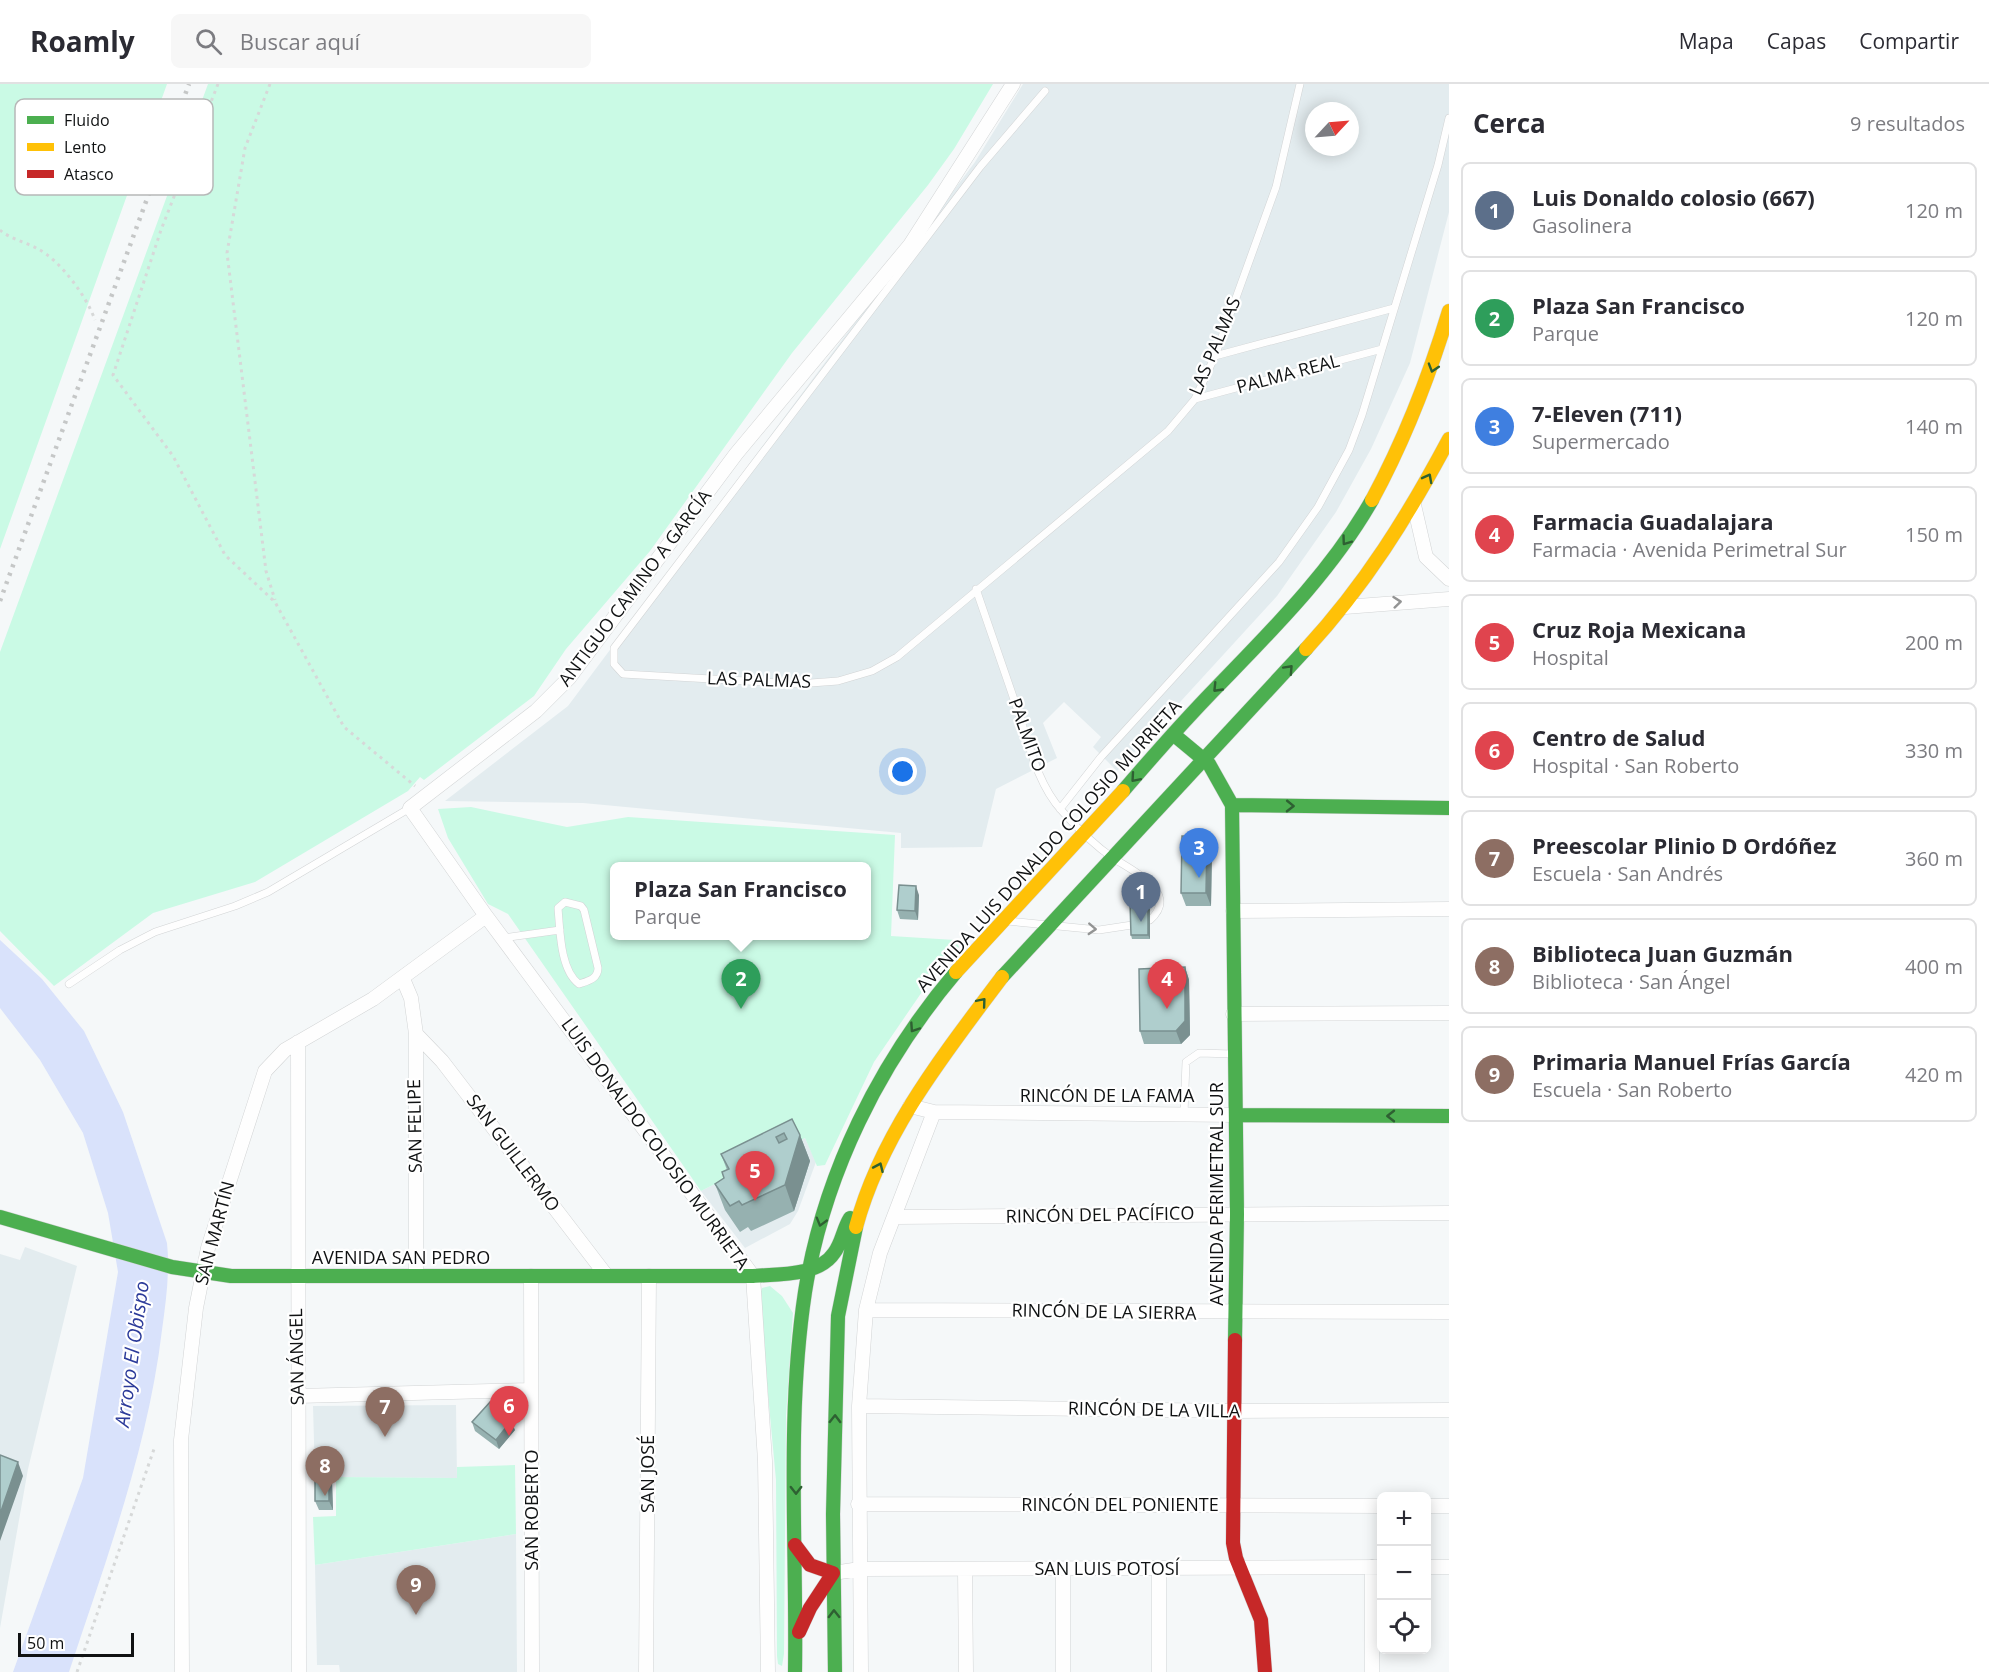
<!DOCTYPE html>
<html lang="es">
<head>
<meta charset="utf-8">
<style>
	body { margin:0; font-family:"Open Sans",sans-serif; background:#f7f7f7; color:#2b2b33 }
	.controls { position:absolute; right:18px; bottom:18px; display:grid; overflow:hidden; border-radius:9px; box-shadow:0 3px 15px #0003 }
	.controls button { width:54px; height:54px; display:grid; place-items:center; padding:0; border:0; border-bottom:2px solid #e1e1e2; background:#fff; color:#2b2b33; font:30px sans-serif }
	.compass { position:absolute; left:1305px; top:18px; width:54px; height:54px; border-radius:50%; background:#fff; box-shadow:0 3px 15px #0003; rotate:64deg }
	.scale { position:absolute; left:18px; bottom:15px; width:116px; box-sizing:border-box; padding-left:6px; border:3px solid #101213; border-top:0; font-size:16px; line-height:21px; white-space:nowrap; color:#101213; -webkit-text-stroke:4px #fff; paint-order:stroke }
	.you { position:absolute; left:903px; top:688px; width:21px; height:21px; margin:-15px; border:4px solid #fff; border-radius:50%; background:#1a73e8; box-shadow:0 0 0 9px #1a73e833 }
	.badge { display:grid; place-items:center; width:39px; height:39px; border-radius:50%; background:#0f766e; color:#fff; font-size:20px; font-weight:700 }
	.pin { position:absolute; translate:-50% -50px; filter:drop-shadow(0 2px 3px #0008) }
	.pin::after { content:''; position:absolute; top:32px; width:21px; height:18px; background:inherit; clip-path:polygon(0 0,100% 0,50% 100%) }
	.popup { position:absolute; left:610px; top:778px; width:261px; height:78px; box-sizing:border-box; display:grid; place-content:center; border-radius:9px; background:#fff; filter:drop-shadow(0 2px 4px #0005); font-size:20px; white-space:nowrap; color:#7c7c81 }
	.popup b { font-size:22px; color:#2b2b33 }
	.popup::after { content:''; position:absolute; left:50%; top:100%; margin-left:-12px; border:12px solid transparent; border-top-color:#fff }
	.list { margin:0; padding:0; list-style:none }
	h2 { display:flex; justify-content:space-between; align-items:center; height:78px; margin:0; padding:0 24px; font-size:26px }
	h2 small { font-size:20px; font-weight:400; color:#7c7c81 }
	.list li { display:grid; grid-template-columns:39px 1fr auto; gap:18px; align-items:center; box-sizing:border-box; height:96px; margin:0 12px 12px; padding:0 12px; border:2px solid #e1e1e2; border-radius:9px }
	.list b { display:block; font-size:22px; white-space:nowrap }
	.list p { margin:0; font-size:20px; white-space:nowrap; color:#7c7c81 }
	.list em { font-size:20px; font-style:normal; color:#7c7c81 }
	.icon { flex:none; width:33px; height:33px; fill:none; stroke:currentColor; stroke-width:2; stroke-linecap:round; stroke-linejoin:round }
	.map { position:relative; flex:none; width:1449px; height:1588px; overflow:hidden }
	header { display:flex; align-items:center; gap:36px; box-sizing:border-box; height:84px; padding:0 30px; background:#fff; border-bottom:2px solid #e1e1e2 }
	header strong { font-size:28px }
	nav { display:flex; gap:33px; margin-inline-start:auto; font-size:21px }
	.search { width:420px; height:54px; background:#f7f7f7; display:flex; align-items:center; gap:15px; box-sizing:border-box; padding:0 21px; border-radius:9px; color:#7c7c81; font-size:22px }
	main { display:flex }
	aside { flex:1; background:#fff }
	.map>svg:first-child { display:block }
	.built { fill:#e3ecef; fill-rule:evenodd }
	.green { fill:#cafae5; fill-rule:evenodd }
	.water { fill:#d9e2fb }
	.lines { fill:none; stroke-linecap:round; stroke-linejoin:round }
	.lane-casing { stroke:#d2d4d5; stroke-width:8 }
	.street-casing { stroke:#d2d4d5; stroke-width:15 }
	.fast-casing { stroke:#d2d4d5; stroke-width:15 }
	.slow-casing { stroke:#d2d4d5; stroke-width:15 }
	.jam-casing { stroke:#d2d4d5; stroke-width:15 }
	.path { stroke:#d6d8d8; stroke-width:3; stroke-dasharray:3 4.5; stroke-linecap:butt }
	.lane { stroke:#fefefe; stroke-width:7 }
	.street { stroke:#fefefe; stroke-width:14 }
	.fast { stroke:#4caf50; stroke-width:14 }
	.slow { stroke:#ffc107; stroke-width:14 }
	.jam { stroke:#c62828; stroke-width:14 }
	.rail { stroke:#c5c7c7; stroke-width:4.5; stroke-dasharray:3 6; stroke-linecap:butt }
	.wall { fill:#96b1b0 }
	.shaded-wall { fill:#7a9090 }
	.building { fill:#afcecd; stroke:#7a9090; stroke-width:1.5; fill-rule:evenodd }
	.oneway { stroke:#2e6032 }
	.oneway2 { stroke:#939494 }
	.labels { text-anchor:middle; stroke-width:4.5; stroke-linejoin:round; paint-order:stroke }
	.street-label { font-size:18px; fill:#101213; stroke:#fff }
	.water-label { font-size:20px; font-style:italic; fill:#2c3b9a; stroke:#fff }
	.key { fill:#fff; stroke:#b7b8b8; stroke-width:1.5 }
	.key-label { font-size:16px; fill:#101213 }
</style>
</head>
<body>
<header>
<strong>Roamly</strong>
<div class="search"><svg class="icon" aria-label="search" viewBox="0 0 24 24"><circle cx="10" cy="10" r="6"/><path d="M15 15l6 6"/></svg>Buscar aquí</div>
<nav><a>Mapa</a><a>Capas</a><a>Compartir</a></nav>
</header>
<main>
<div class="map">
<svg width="1449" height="1588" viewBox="0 0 1449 1588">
	<rect width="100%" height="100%" fill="#f5f8f9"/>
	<path class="built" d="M1023,0h426v128l-39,151 -39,86 -35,63 -59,84 -160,175 -24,-24 8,-10 -37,-35 -21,21 14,35 -61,31 -14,58 -81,1v-15l-318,-30 -138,-2 123,-95 407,-544zM1314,27h36v36h-36z
		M805,1054l11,24 -18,49 -8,13 -45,24 -44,-57z
		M25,1163l52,19 -49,203 -28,159v-374l20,6z
		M456,1321l1,73 -142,-1 -2,-71z
		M516,1450l1,138h-177l-1,-7h-22l-2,-100z"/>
	<path class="green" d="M0,0h167l-167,465z
		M208,0h785l-39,65 -26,36 -136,168 -142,198 -84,98 -32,47 -110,84 -4,-3 -12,14 -153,91 -102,31 -99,73 -54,-55v-279z
		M471,723l96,20 61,-10 267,18 -4,101 64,4 4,7 -33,39 -52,76 -49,103 -8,1 -12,-28 -104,53 -193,-277 -20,-10 -40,-66 -10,-29zM615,782h252v70h-252z
		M770,1202l12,10 11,17 -7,103 -2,238 -2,12 -4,-2 -1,-8 -1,-176 -17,-182 3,-10z
		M515,1381l1,69 -201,31 -2,-48 23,-1v-39l121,1v-11z"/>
	<path class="water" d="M0,856l42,39 42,52 39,81 44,131c3,29 -1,58 -5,87 -14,118 -56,230 -93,342h-56l70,-194 35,-206 -10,-59 -25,-80 -43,-73 -40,-52z"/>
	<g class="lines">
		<defs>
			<path id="lane" d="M1045,7l-65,76 -366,481v16l9,10 174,10 41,-3 34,-10 25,-14 271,-226 27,-32 20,-43 61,-169 24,-103
				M1215,272l179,-48
				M1195,315l187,-50
				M976,505c14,41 28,82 42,122 11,34 20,74 44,100 15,17 32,34 51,47 18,12 68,34 37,62
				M1060,725l41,-52 178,-195 39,-55 31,-57 13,-35 76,-250 11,-47
				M565,818l16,4 3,4 14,58c0,11 -10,13 -19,16 -19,-14 -19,-54 -21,-76z
				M1007,837l92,9 33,-5
				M503,854l57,-8
				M69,900l51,-34 35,-18 80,-26 33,-14 142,-84
				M1184,1030l2,-52 13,-9 34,1"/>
			<path id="street" d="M1414,421l12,52 23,22
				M1345,523l104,-8
				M1233,827l216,-2
				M403,895l8,19 5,36v241
				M1233,930l216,-1
				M416,950l26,27 164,214
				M298,958l1,630
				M910,1022l24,6 303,3
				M896,1133l553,-4
				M531,1192l1,396
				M866,1226l583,2
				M298,1312l233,-6
				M859,1322l375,5 215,-1
				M858,1420l524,2
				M1426,1422h23
				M1426,1483h23
				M1063,1485v103
				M965,1486l1,102
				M833,1489l27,-4 522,-2
				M182,1588l-1,-232 15,-132 12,-60 57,-177 20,-21 88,-51 113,-83
				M646,1588l3,-396
				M768,1588l-3,-211 -12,-185 -267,-360 -76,-108 126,-97 33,-33 167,-224 174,-209 103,-161
				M861,1588l-2,-266 7,-96 14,-57 54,-141
				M1159,1588v-103
				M1372,1588v-105"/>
			<path id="fast" d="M1173,650l36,30 23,41 5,409 -2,126
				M1123,707c30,-35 60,-69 92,-102 57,-59 116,-117 157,-189
				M1232,721l217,3
				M1002,893l304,-328
				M1237,1031l212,1
				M0,1133l172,50 59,9h522c25,-2 66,0 81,-23 8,-10 9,-24 16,-35
				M795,1588c2,-126 -9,-255 10,-380 19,-118 74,-229 151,-320
				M835,1588l-2,-158 5,-198 18,-89"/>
			<path id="slow" d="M1372,416c33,-61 57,-123 77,-189
				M1306,565c59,-64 102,-133 143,-210
				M956,888l167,-181
				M856,1143c25,-94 89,-174 146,-250"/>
			<path id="jam" d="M1235,1256l-2,203 3,15 25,62 4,52
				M795,1461l15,20 23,8 -23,35 -11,24"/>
		</defs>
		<use href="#lane" class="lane-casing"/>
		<use href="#street" class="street-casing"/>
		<use href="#fast" class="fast-casing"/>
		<use href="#slow" class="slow-casing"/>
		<use href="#jam" class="jam-casing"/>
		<path class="path" d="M218,0l-57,146 -48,145 60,81 52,99 50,47 69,125 71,59
			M270,0l-25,64 -18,105 39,318 9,29
			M0,146c10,9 26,12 38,19 22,11 49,48 57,71
			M77,1588l77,-223"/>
		<use href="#lane" class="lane"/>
		<use href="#street" class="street"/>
		<use href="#fast" class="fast"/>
		<use href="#slow" class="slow"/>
		<use href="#jam" class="jam"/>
		<path class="rail" d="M0,517l189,-517"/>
	</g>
	<path class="wall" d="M1207,753l5,13 -1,56h-25l-5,-13z
		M919,811l-1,25 -18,-1 -3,-9z
		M1150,822v33h-18l-1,-4z
		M1185,883l4,13 1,55 -9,9h-37l-4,-13z
		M792,1035l8,16 10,26 -16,50 -43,20 -3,-4 -8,5 -15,-22 -10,-26 9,-5 -2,-7 5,-2 -6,-16z
		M472,1338l43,8 -16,19 -24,-18z
		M329,1389l3,9 1,28h-14l-4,-9z"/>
	<path class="shaded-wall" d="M1207,753l5,13 -1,56 -5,-13z
		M916,802l3,9 -1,25 -3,-9z
		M1148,817l2,5v33l-2,-4z
		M1185,883l4,13 1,55 -9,9 -5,-13z
		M800,1051l10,26 -16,50 -9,-26z
		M511,1337l4,9 -16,19 -3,-9z
		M18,1378l5,14 -23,65v-27z
		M329,1389l3,9 1,28 -4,-9z"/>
	<path class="building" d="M1182,752l25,1 -1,56h-25z
		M899,801l17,1 -1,25 -18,-1z
		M1148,817v34h-17l-1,-33z
		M1185,883v54l-9,10h-36l-1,-62z
		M792,1035l8,16 -15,50 -43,20 -3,-4 -9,5 -15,-22 9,-6 -2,-6 7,-3 -8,-15zM784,1049l3,6 -8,4 -3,-6z
		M490,1318l21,19 -15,19 -24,-18z
		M0,1371l18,7 -18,52z
		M315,1389h14v28h-14z"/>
	<defs><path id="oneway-chevron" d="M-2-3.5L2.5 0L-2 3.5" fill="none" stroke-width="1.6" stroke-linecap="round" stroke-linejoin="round" transform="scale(1.5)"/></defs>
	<g class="oneway">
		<use href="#oneway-chevron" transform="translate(1433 284) rotate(107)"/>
		<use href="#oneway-chevron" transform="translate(1428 394) rotate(-62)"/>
		<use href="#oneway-chevron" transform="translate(1346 457) rotate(126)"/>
		<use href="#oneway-chevron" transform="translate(1289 585) rotate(-47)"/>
		<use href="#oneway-chevron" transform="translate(1217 604) rotate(134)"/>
		<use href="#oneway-chevron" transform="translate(1135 694) rotate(131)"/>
		<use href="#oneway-chevron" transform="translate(1290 722) rotate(1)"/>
		<use href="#oneway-chevron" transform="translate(982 918) rotate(-50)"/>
		<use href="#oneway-chevron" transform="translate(914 944) rotate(124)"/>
		<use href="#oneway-chevron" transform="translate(1391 1032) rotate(-180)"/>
		<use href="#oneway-chevron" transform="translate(879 1083) rotate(-66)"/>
		<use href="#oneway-chevron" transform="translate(821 1138) rotate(106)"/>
		<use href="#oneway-chevron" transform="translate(835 1335) rotate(-89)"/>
		<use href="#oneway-chevron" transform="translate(796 1406) rotate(90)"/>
		<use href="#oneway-chevron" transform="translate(834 1530) rotate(-91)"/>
	</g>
	<g class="oneway2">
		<use href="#oneway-chevron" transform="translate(1397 518) rotate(-6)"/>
		<use href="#oneway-chevron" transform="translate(1092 845) rotate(3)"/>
	</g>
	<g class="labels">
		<g class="street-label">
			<text transform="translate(1215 262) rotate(-67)" y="6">LAS PALMAS</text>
			<text transform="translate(1288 290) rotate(-15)" y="6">PALMA REAL</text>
			<text transform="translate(635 504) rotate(-53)" y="6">ANTIGUO CAMINO A GARCÍA</text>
			<text transform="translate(759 596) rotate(2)" y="6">LAS PALMAS</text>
			<text transform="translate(1027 651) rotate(70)" y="6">PALMITO</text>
			<text transform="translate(1049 762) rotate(-48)" y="6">AVENIDA LUIS DONALDO COLOSIO MURRIETA</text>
			<text x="1107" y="1018">RINCÓN DE LA FAMA</text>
			<text transform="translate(415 1042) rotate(-91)" y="6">SAN FELIPE</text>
			<text transform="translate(655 1060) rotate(54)" y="6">LUIS DONALDO COLOSIO MURRIETA</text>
			<text transform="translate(513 1069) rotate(53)" y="6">SAN GUILLERMO</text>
			<text transform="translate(1217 1110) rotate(-90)" y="6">AVENIDA PERIMETRAL SUR</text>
			<text transform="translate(1100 1131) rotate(-1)" y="6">RINCÓN DEL PACÍFICO</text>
			<text transform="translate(215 1149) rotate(-75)" y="6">SAN MARTÍN</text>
			<text x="401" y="1180">AVENIDA SAN PEDRO</text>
			<text transform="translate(1104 1228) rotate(1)" y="6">RINCÓN DE LA SIERRA</text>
			<text transform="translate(297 1273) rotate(-91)" y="6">SAN ÁNGEL</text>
			<text transform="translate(1154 1326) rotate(1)" y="6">RINCÓN DE LA VILLA</text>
			<text transform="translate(648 1390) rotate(-90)" y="6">SAN JOSÉ</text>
			<text x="1120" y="1427">RINCÓN DEL PONIENTE</text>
			<text transform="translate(532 1426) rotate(-90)" y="6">SAN ROBERTO</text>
			<text x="1107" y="1491">SAN LUIS POTOSÍ</text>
		</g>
		<g class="water-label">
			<text transform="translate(132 1270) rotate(-82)" y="7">Arroyo El Obispo</text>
		</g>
	</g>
	<rect x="15" y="15" width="198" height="96" rx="9" class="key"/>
	<rect x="27" y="32" width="27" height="8" fill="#4caf50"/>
	<rect x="27" y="59" width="27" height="8" fill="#ffc107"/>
	<rect x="27" y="86" width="27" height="8" fill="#c62828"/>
	<g class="key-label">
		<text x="64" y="42">Fluido</text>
		<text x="64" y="69">Lento</text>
		<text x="64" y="96">Atasco</text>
	</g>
</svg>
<div class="controls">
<button>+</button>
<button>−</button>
<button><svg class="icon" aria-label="locate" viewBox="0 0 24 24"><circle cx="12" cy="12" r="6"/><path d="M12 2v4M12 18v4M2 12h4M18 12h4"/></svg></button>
</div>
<svg class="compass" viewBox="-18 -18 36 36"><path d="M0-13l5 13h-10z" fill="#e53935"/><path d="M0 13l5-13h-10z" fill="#7c7c81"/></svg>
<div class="scale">50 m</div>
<div class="you"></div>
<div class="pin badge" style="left:1141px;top:838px;background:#5c6f8a">1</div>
<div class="pin badge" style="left:741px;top:925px;background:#2e9e5b">2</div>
<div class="popup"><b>Plaza San Francisco</b>Parque</div>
<div class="pin badge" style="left:1199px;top:794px;background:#3f7fe0">3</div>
<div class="pin badge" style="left:1167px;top:925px;background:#e0444e">4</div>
<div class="pin badge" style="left:755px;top:1117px;background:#e0444e">5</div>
<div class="pin badge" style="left:509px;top:1352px;background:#e0444e">6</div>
<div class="pin badge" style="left:385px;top:1353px;background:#8d6e63">7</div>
<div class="pin badge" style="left:325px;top:1412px;background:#8d6e63">8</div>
<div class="pin badge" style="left:416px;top:1531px;background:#8d6e63">9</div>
</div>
<aside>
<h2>Cerca<small>9 resultados</small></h2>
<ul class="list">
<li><span class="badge" style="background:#5c6f8a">1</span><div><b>Luis Donaldo colosio (667)</b><p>Gasolinera</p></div><em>120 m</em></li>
<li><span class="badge" style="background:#2e9e5b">2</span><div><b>Plaza San Francisco</b><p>Parque</p></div><em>120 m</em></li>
<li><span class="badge" style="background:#3f7fe0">3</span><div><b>7-Eleven (711)</b><p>Supermercado</p></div><em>140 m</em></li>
<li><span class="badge" style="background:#e0444e">4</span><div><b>Farmacia Guadalajara</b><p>Farmacia · Avenida Perimetral Sur</p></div><em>150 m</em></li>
<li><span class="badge" style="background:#e0444e">5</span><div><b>Cruz Roja Mexicana</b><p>Hospital</p></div><em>200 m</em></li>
<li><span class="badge" style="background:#e0444e">6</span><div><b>Centro de Salud</b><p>Hospital · San Roberto</p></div><em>330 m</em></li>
<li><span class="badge" style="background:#8d6e63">7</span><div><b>Preescolar Plinio D Ordóñez</b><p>Escuela · San Andrés</p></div><em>360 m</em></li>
<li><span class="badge" style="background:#8d6e63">8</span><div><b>Biblioteca Juan Guzmán</b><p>Biblioteca · San Ángel</p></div><em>400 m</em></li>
<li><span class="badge" style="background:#8d6e63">9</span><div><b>Primaria Manuel Frías García</b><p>Escuela · San Roberto</p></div><em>420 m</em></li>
</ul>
</aside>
</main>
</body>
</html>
